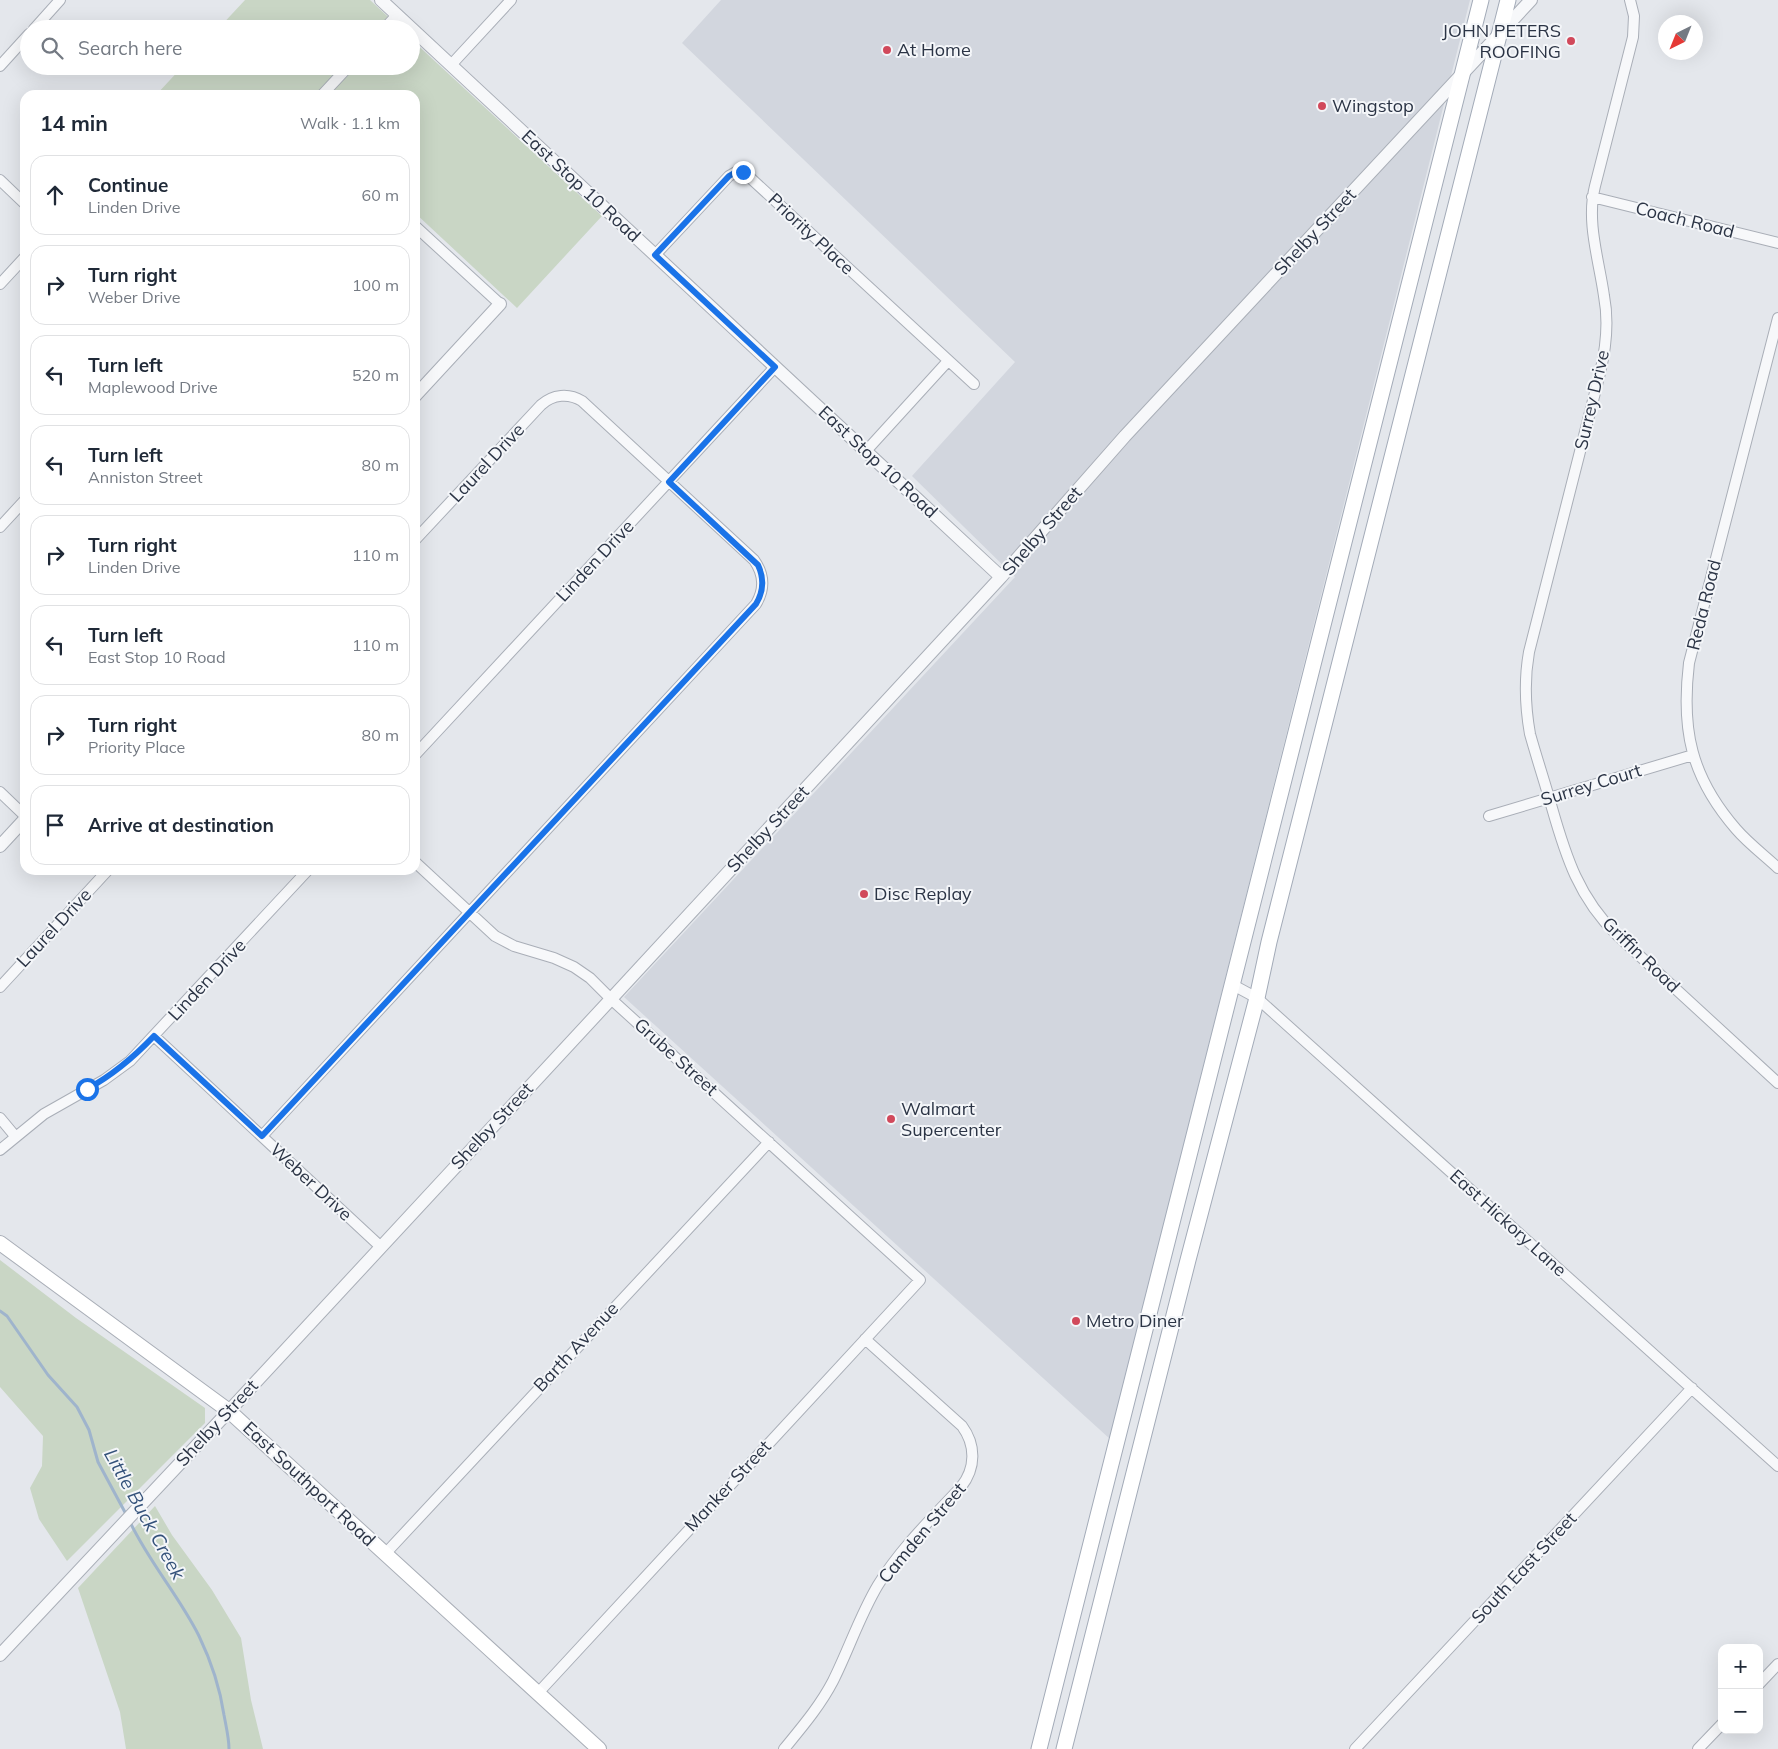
<!DOCTYPE html>
<html lang="en">
<head>
<meta charset="utf-8">
<style>
	body { margin:0; font-family:Mulish,sans-serif; background:#f2f2f3; color:#1f2937 }
	.controls { position:absolute; right:15px; bottom:15px; display:grid; overflow:hidden; border-radius:10px; box-shadow:0 5px 20px #0002 }
	.controls button { width:45px; height:45px; display:grid; place-items:center; padding:0; border:0; border-bottom:1px solid #e0e1e3; background:#fff; color:#1f2937; font:25px sans-serif }
	.compass { position:absolute; left:1658px; top:15px; width:45px; height:45px; border-radius:50%; background:#fff; box-shadow:0 5px 20px #0002; rotate:223deg }
	.stop { position:absolute; width:15px; height:15px; margin:-11px; border:4px solid #1a73e8; border-radius:50%; background:#fff }
	.stop.end { background:#1a73e8; border-color:#fff; box-shadow:0 1px 5px #0008 }
	.list { margin:0; padding:0; list-style:none }
	h2 { display:flex; justify-content:space-between; align-items:center; height:65px; margin:0; padding:0 20px; font-size:21px }
	h2 small { font-size:16px; font-weight:400; color:#747a83 }
	.list li { display:grid; grid-template-columns:32px 1fr auto; gap:15px; align-items:center; box-sizing:border-box; height:80px; margin:0 10px 10px; padding:0 10px; border:1px solid #e0e1e3; border-radius:15px }
	.list b { display:block; font-size:19px; white-space:nowrap }
	.list p { margin:0; font-size:16px; white-space:nowrap; color:#747a83 }
	.list em { font-size:16px; font-style:normal; color:#747a83 }
	.icon { flex:none; width:28px; height:28px; fill:none; stroke:currentColor; stroke-width:2; stroke-linecap:round; stroke-linejoin:round }
	.map { position:relative; flex:none; width:1778px; height:1749px; overflow:hidden }
	.search { position:absolute; background:#fff; box-shadow:0 5px 20px #0002; left:20px; top:20px; width:400px; height:55px; display:flex; align-items:center; gap:12px; box-sizing:border-box; padding:0 18px; border-radius:28px; color:#747a83; font-size:19px }
	.panel { position:absolute; background:#fff; box-shadow:0 5px 20px #0002; left:20px; top:90px; width:400px; height:785px; border-radius:15px }
	.map>svg:first-child { display:block }
	.built { fill:#d2d6de }
	.green { fill:#c9d6c5 }
	.lines { fill:none; stroke-linecap:round; stroke-linejoin:round }
	.stream { stroke:#9fb4cc; stroke-width:3 }
	.minor-casing { stroke:#a9aeb7; stroke-width:12 }
	.tertiary-casing { stroke:#a9aeb7; stroke-width:14 }
	.secondary-casing { stroke:#a9aeb7; stroke-width:16 }
	.primary-casing { stroke:#a3abb8; stroke-width:17 }
	.minor { stroke:#f7f8fa; stroke-width:10 }
	.tertiary { stroke:#f7f8fa; stroke-width:12 }
	.secondary { stroke:#fff; stroke-width:14 }
	.primary { stroke:#fff; stroke-width:15 }
	.route { stroke:#1a73e8; stroke-width:6 }
	.poi-dot { fill:#d1495b; stroke:#f4f6f9; stroke-width:2 }
	.labels { text-anchor:middle; stroke-width:4; stroke-linejoin:round; paint-order:stroke }
	.poi-label { font-size:18px; fill:#2b3445; stroke:#f4f6f9; text-anchor:start }
	.street-label { font-size:18px; fill:#2b3445; stroke:#f4f6f9 }
	.water-label { font-size:19px; font-style:italic; fill:#34527a; stroke:#f4f6f9 }
</style>
</head>
<body>
<div class="map">
<svg width="1778" height="1749" viewBox="0 0 1778 1749">
	<rect width="100%" height="100%" fill="#e4e7ec"/>
	<path class="built" d="M721,0h749l-360,1439 -486,-442 391,-420 -103,-101 103,-114 -333,-319z"/>
	<path class="green" d="M245,0h125l31,29h-183z
		M411,39l191,177 -85,92 -102,-95v-118h-259l27,-29h228z
		M0,1260l76,58 129,90v15l-138,138 -28,-42 -9,-31 12,-22 1,-30 -43,-49z
		M155,1506l17,29 40,55 29,48 10,62 12,49h-137l-6,-37 -42,-124z"/>
	<g class="lines">
		<path class="stream" d="M0,1311l7,5 41,59 29,32 12,23 9,32 29,54
			M130,1522c19,40 49,74 69,114 12,25 21,52 25,79 2,11 5,23 5,34"/>
		<defs>
			<path id="minor" d="M1630,0l4,16 -1,21 -38,149c-9,36 4,74 9,110 5,26 2,52 -4,77l-71,279c-5,28 -4,54 1,82 7,25 15,49 22,74 14,49 27,90 65,127l161,148
				M34,29l26,-29
				M384,29l13,-14
				M451,65l60,-65
				M0,66l29,-32
				M322,95l27,-29
				M0,180l25,24
				M1592,197l186,46
				M415,226l85,78
				M655,255l74,-79 7,-4 9,1 229,211
				M0,284l25,-27
				M1778,318l-89,345c-8,67 2,114 47,166 12,14 28,26 42,39
				M866,451l82,-90
				M0,527l25,-27
				M415,755l360,-388
				M0,792l25,24
				M1489,816l204,-61
				M415,862l80,74 19,10 40,12 20,9 16,11 21,21 309,281 -382,413
				M1233,985l24,13 521,468
				M0,987l108,-117
				M154,1036l227,211
				M0,1118l15,18
				M262,1136l494,-532c9,-15 8,-30 -2,-44l-172,-159c-13,-8 -29,-7 -41,4l-126,135
				M0,1150l44,-36 60,-34 26,-19 178,-191
				M385,1554l384,-412
				M1759,1684l19,-20
				M784,1749c18,-22 36,-43 49,-68 16,-32 27,-66 45,-96 23,-37 54,-67 83,-98 15,-19 15,-42 1,-61l-97,-87
				M1355,1749l337,-361
				M1698,1749l24,-25"/>
			<path id="tertiary" d="M381,0l620,577
				M415,396l85,-92
				M0,846l25,-27
				M0,1655l229,-244 382,-412 390,-422 124,-141 406,-436"/>
			<path id="secondary" d="M0,1243l229,168 370,338"/>
			<path id="primary" d="M1039,1749c150,-582 293,-1166 442,-1749
				M1064,1749l124,-489 69,-262 12,-56 239,-942"/>
		</defs>
		<use href="#minor" class="minor-casing"/>
		<use href="#tertiary" class="tertiary-casing"/>
		<use href="#secondary" class="secondary-casing"/>
		<use href="#primary" class="primary-casing"/>
		<use href="#minor" class="minor"/>
		<use href="#tertiary" class="tertiary"/>
		<use href="#secondary" class="secondary"/>
		<use href="#primary" class="primary"/>
	</g>
	<g class="lines">
		<path class="route" d="M87,1089c26,-14 47,-32 67,-53l108,100 494,-532c8,-13 8,-26 2,-39l-89,-83 106,-115 -120,-112 74,-79 7,-4h7"/>
	</g>
	<g class="poi-dot">
		<circle cx="1571" cy="41" r="5"/>
		<circle cx="887" cy="50" r="5"/>
		<circle cx="1322" cy="106" r="5"/>
		<circle cx="864" cy="894" r="5"/>
		<circle cx="891" cy="1119" r="5"/>
		<circle cx="1076" cy="1321" r="5"/>
	</g>
	<g class="labels">
		<g class="poi-label">
			<text x="1561" y="37" text-anchor="end">JOHN PETERS<tspan x="1561" dy="21">ROOFING</tspan></text>
			<text x="897" y="56">At Home</text>
			<text x="1332" y="112">Wingstop</text>
			<text x="874" y="900">Disc Replay</text>
			<text x="901" y="1115">Walmart<tspan x="901" dy="21">Supercenter</tspan></text>
			<text x="1086" y="1327">Metro Diner</text>
		</g>
		<g class="street-label">
			<text transform="translate(581 186) rotate(43)" y="6">East Stop 10 Road</text>
			<text transform="translate(1685 220) rotate(14)" y="6">Coach Road</text>
			<text transform="translate(1315 232) rotate(-47)" y="6">Shelby Street</text>
			<text transform="translate(811 234) rotate(43)" y="6">Priority Place</text>
			<text transform="translate(1592 400) rotate(-77)" y="6">Surrey Drive</text>
			<text transform="translate(878 462) rotate(43)" y="6">East Stop 10 Road</text>
			<text transform="translate(487 463) rotate(-47)" y="6">Laurel Drive</text>
			<text transform="translate(1042 531) rotate(-49)" y="6">Shelby Street</text>
			<text transform="translate(595 561) rotate(-47)" y="6">Linden Drive</text>
			<text transform="translate(1704 605) rotate(-76)" y="6">Reda Road</text>
			<text transform="translate(1591 785) rotate(-17)" y="6">Surrey Court</text>
			<text transform="translate(768 829) rotate(-47)" y="6">Shelby Street</text>
			<text transform="translate(54 928) rotate(-47)" y="6">Laurel Drive</text>
			<text transform="translate(1641 955) rotate(44)" y="6">Griffin Road</text>
			<text transform="translate(207 980) rotate(-47)" y="6">Linden Drive</text>
			<text transform="translate(676 1057) rotate(42)" y="6">Grube Street</text>
			<text transform="translate(492 1126) rotate(-47)" y="6">Shelby Street</text>
			<text transform="translate(311 1182) rotate(43)" y="6">Weber Drive</text>
			<text transform="translate(1508 1223) rotate(42)" y="6">East Hickory Lane</text>
			<text transform="translate(576 1347) rotate(-47)" y="6">Barth Avenue</text>
			<text transform="translate(217 1423) rotate(-47)" y="6">Shelby Street</text>
			<text transform="translate(309 1484) rotate(43)" y="6">East Southport Road</text>
			<text transform="translate(728 1486) rotate(-47)" y="6">Manker Street</text>
			<text transform="translate(922 1533) rotate(-50)" y="6">Camden Street</text>
			<text transform="translate(1524 1568) rotate(-47)" y="6">South East Street</text>
		</g>
		<g class="water-label">
			<text transform="translate(145 1514) rotate(61)" y="7">Little Buck Creek</text>
		</g>
	</g>
</svg>
<div class="controls">
<button>+</button>
<button>−</button>
</div>
<svg class="compass" viewBox="-18 -18 36 36"><path d="M0-13l5 13h-10z" fill="#e53935"/><path d="M0 13l5-13h-10z" fill="#747a83"/></svg>
<div class="stop" style="left:87px;top:1089px"></div>
<div class="stop end" style="left:743px;top:172px"></div>
<div class="search"><svg class="icon" aria-label="search" viewBox="0 0 24 24"><circle cx="10" cy="10" r="6"/><path d="M15 15l6 6"/></svg>Search here</div>
<section class="panel">
<h2>14 min<small>Walk · 1.1 km</small></h2>
<ul class="list">
<li><svg class="icon" aria-label="ahead" viewBox="0 0 24 24"><path d="M12 20V5M6 11l6-6 6 6"/></svg><div><b>Continue</b><p>Linden Drive</p></div><em>60 m</em></li>
<li><svg class="icon" aria-label="right" viewBox="0 0 24 24"><path d="M7 20v-9h11M14 6l5 5-5 5"/></svg><div><b>Turn right</b><p>Weber Drive</p></div><em>100 m</em></li>
<li><svg class="icon" aria-label="left" viewBox="0 0 24 24"><path d="M17 20v-9H6M10 6l-5 5 5 5"/></svg><div><b>Turn left</b><p>Maplewood Drive</p></div><em>520 m</em></li>
<li><svg class="icon" aria-label="left" viewBox="0 0 24 24"><path d="M17 20v-9H6M10 6l-5 5 5 5"/></svg><div><b>Turn left</b><p>Anniston Street</p></div><em>80 m</em></li>
<li><svg class="icon" aria-label="right" viewBox="0 0 24 24"><path d="M7 20v-9h11M14 6l5 5-5 5"/></svg><div><b>Turn right</b><p>Linden Drive</p></div><em>110 m</em></li>
<li><svg class="icon" aria-label="left" viewBox="0 0 24 24"><path d="M17 20v-9H6M10 6l-5 5 5 5"/></svg><div><b>Turn left</b><p>East Stop 10 Road</p></div><em>110 m</em></li>
<li><svg class="icon" aria-label="right" viewBox="0 0 24 24"><path d="M7 20v-9h11M14 6l5 5-5 5"/></svg><div><b>Turn right</b><p>Priority Place</p></div><em>80 m</em></li>
<li><svg class="icon" aria-label="arrive" viewBox="0 0 24 24"><path d="M6 21V4h12l-3 4 3 4H6"/></svg><div><b>Arrive at destination</b></div></li>
</ul>
</section>
</div>
</body>
</html>
